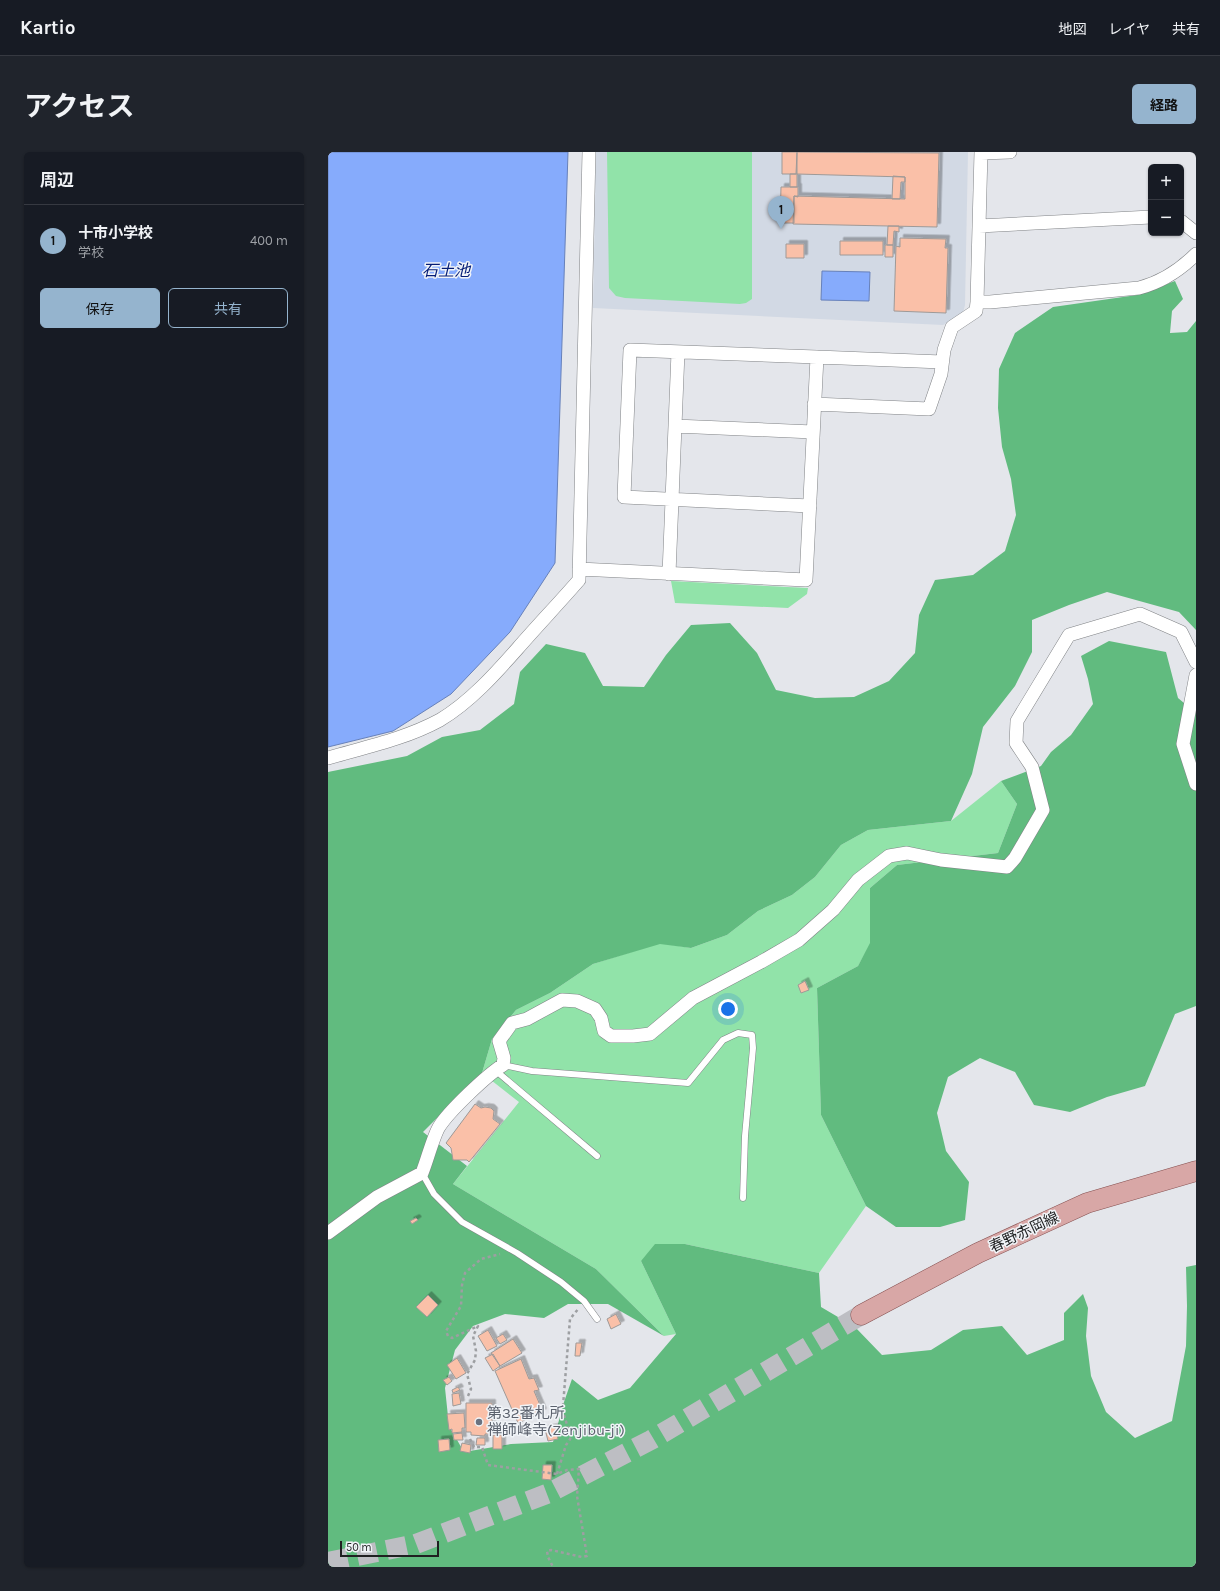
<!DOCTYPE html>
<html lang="ja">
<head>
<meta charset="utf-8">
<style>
	body { margin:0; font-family:Karla,"Noto Sans JP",sans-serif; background:#20242c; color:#f1f3f6 }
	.controls { position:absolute; right:12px; top:12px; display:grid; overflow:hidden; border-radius:6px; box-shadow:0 1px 3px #0004 }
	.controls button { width:36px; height:36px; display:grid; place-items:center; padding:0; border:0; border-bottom:1px solid #363941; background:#171b24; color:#f1f3f6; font:20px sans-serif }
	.scale { position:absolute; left:12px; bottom:10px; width:99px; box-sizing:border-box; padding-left:4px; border:2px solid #1f2021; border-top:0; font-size:11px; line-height:14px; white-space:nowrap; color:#1f2021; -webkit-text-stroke:3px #f1f4f8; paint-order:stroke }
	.you { position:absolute; left:400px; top:857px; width:14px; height:14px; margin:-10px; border:3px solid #fff; border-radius:50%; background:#1a73e8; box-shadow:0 0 0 6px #1a73e833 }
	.badge { display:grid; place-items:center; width:26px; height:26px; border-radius:50%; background:#95b4ce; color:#111; font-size:13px; font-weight:700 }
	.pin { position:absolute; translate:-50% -33px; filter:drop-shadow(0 1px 2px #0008) }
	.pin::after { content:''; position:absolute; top:21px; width:14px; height:12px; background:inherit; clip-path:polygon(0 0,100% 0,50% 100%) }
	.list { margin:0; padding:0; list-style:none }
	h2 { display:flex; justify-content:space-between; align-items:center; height:52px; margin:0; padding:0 16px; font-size:17px }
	h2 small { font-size:13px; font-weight:400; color:#9ea1a6 }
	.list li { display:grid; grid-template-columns:26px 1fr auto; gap:12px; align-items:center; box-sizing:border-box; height:72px; padding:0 16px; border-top:1px solid #363941 }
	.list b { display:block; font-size:15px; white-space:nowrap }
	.list p { margin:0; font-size:13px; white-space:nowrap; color:#9ea1a6 }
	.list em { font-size:13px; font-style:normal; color:#9ea1a6 }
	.actions { display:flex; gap:8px; padding:12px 16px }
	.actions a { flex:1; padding:9px 0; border:1px solid #95b4ce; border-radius:6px; text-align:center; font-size:14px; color:#95b4ce }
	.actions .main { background:#95b4ce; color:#111 }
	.map { position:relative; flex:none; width:868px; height:1415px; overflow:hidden; border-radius:6px }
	header { display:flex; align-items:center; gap:24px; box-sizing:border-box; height:56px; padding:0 20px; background:#171b24; border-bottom:1px solid #363941 }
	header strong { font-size:19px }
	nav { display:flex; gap:22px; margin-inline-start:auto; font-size:14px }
	.intro { display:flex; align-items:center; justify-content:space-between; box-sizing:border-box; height:96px; padding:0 24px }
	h1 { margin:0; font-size:28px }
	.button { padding:10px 18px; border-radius:6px; background:#95b4ce; color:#111; font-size:14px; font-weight:700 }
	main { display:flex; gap:24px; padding:0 24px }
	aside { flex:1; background:#171b24; border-radius:6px; box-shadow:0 1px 3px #0004 }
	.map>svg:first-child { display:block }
	.built { fill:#d2d9e4 }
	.green { fill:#91e3a9 }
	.forest { fill:#61bb7f }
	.water { fill:#86abfc; stroke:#6781ba }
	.building { fill:#fac0a8; stroke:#9e9997; filter:url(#shadow) }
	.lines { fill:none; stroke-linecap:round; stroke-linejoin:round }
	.primary-tunnel { stroke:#bdbec3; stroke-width:20; stroke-dasharray:20 10; stroke-linecap:butt }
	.lane-casing { stroke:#808386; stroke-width:7 }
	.street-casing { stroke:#808386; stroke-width:14 }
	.primary-casing { stroke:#865151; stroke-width:21 }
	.path { stroke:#9d9fa2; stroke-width:2.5; stroke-dasharray:3 3; stroke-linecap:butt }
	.lane { stroke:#fff; stroke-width:6 }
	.street { stroke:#fff; stroke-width:13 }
	.primary { stroke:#d8a7a6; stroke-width:20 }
	.worship-dot { fill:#6b7280; stroke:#f1f4f8; stroke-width:1.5 }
	.labels { text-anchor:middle; stroke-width:3; stroke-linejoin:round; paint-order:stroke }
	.street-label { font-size:15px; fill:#1f2021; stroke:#f1f4f8 }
	.worship-label { font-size:15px; fill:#5b616d; stroke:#f1f4f8; text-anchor:start }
	.water-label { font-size:16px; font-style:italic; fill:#051d77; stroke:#f1f4f8 }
</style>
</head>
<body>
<header>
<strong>Kartio</strong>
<nav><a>地図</a><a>レイヤ</a><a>共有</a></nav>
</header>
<div class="intro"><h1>アクセス</h1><a class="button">経路</a></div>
<main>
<aside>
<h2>周辺<small></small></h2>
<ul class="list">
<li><span class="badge">1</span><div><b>十市小学校</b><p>学校</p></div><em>400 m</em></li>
</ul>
<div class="actions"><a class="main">保存</a><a>共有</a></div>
</aside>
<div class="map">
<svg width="868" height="1415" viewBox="0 0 868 1415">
	<defs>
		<filter id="shadow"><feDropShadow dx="3.5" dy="-3.5" stdDeviation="0" flood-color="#0004"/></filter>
	</defs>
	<rect width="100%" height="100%" fill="#e4e6eb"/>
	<path class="built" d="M268,0h372l-3,153 -2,8 -20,12 -350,-17z"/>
	<path class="green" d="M279,0h145v147l-6,4 -6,1 -115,-6 -9,-2 -7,-8z
		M343,429l137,7 -1,6 -19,14 -113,-5z
		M673,629l16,23 -19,49 -101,12 -27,23 1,55 -13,23 -41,22 4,127 45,91 -47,67 -134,-29 -44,17 35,73 -12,2 -68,-67 -143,-85 66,-82 -37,-29 10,-34 24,-29 34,-17 43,-29 67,-21 31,5 36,-13 31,-24 34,-16 23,-18 26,-32 27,-15 83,-9z"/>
	<path class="forest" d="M847,129l8,18 -11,12 -2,22 17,-1 9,-11v309l-17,-18 -72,-20 -38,13 -37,15v32l-17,34 -32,41 -11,47 -21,47 -83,9 -27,15 -26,32 -23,18 -34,16 -31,24 -36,13 -31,-4 -67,20 -43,29 -34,17 -24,29 -10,34 -59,59 44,34 -14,18 143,85 68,67 -56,-32h-40l-24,14 -39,-4 -32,12 -18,24 -10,38 4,38 15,26 47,-8 42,-2 11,-40 8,-23 26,21 32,-12 46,-54 -35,-73 14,-17h30l134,29 2,34 34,20 27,28 49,-5 32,-20 39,-4 25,29 37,-15v-27l19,-19 5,14 -2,28 5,40 15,36 29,26 37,-17 14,-75 1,-40 -1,-39 10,-2v302h-868v-795l79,-16 35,-19 38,-7 34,-26 6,-32 26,-28 39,9 18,33 41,1 22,-32 25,-30 39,-2 27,30 19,37 39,8 39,-1 35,-16 26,-28 4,-38 16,-35 38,-5 32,-24 11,-36 -5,-36 -9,-32 -4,-39 1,-39 16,-36 38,-26 84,-12z
		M781,489l57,11 12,46 18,15v293l-21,8 -30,72 -38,11 -37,15 -36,-7 -19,-33 -35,-14 -32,19 -11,36 9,38 23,31 -4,38 -25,7h-44l-30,-21 -45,-91 -4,-127 41,-22 12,-23v-55l27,-23 101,-12 19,-49 -16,-23 40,-15 10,-14 20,-17 22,-31 -5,-25 -7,-23z"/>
	<path class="water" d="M0,0h240l-13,411 -45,69 -59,62 -58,37 -65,16z
		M494,119l48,1 -1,29 -48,-1z"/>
	<path class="building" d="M454,0h15l-1,22h-14z
		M469,0l142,1 -2,74 -144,-3 1,-28 111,3v-22l-108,-3z
		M462,22h7v13h-7z
		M565,24l12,1v5h-4l-1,17h-8z
		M453,35h17v10l-4,-1v27h-14z
		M560,74h11v6l-5,-1 -1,14h-6z
		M572,86l46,1 -1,9h3l-2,65 -52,-2 2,-65 4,1z
		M512,89h43v14h-43z
		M458,92h18v14h-18z
		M557,93h8v12h-8z
		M477,829l4,9 -8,3 -3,-8z
		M147,952l6,4 4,-1 6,1 3,3 -1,8 7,5 -31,38 -2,-2h-14l-2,-12 -5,-5z
		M88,1066l2,2 -6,4 -2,-3z
		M100,1143l10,10 -11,12 -11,-10z
		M288,1162l5,10 -10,5 -4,-10z
		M160,1178l9,16 -10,5 -9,-15z
		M175,1182l4,6 -7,4 -4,-6z
		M185,1187l9,14 -22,13 -9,-13z
		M248,1191h6l-2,13h-5z
		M165,1202l7,12 -7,5 -8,-13z
		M129,1206l9,15 -10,6 -9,-14z
		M193,1207l8,20 5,-1 5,12 -5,1 9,21 -25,11 -23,-52z
		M121,1225l3,4 -5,4 -4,-5z
		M130,1235l2,3 -7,3 -1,-3z
		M131,1241l2,11 -8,2 -1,-12z
		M138,1251h26v31h-7v2l-14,-1v-3h-5z
		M136,1261l1,15h-3v4l-10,1v-4l-3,1 -2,-16z
		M227,1275l3,12 -10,2 -3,-12z
		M134,1281l1,7h-9l-1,-6z
		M165,1283h9v14h-9z
		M149,1286h8v7h-9z
		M121,1287l1,11 -11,2 -1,-12z
		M134,1291l9,2 -1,8 -10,-2z
		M215,1313h9l-1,15 -9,-1z"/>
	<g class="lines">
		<path class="primary-tunnel" d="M0,1410l88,-18 133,-51 102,-53 210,-125"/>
		<defs>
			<path id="lane" d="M175,913l29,6 156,12 35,-43 15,-7 14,2 1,13 -8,88 -2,62
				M167,918l102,86
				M94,1021l12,21 28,28 55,31 44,29 23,19 13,18"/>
			<path id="street" d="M653,0l-4,150h13l149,-14c23,-6 40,-17 57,-34
				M653,1l29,-1
				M853,69l15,12
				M651,74l172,-9
				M489,205l125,5
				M486,252l115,5 12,-35 3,-24 8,-23 24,-16 1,-9
				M347,274l138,6
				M251,417l227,11 11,-223 -187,-7 -6,147 186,9
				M341,422l9,-222
				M868,523l-13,69 13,40
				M0,606c38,-11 77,-19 112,-38 30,-18 55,-46 78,-72 20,-23 41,-45 61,-68l10,-428
				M0,1081l49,-36 45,-24c5,-12 11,-36 17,-46 10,-16 48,-52 64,-62l1,-7 -5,-17 13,-18 15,-4 35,-19 15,1 18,8 6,9 3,13 7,5h22l17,-2 43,-36 68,-36 38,-22 34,-30 25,-30 31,-24 18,-3 34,7 66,7 8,-9 28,-48 -11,-43 -16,-24 1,-22 52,-86 71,-21 41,18 15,30"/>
			<path id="primary" d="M533,1163l117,-62 109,-50 109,-32"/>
		</defs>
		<use href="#lane" class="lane-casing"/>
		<use href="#street" class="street-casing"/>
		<use href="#primary" class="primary-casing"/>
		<path class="path" d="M140,1244l3,-7 -4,-15 8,-14 1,-9 -3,-15 5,-10 -26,12 -4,-2 -2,-5 15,-25 1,-21 3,-12 16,-14 19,-5
			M142,1287l4,8h8l6,18 69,9 10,-4 12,-1 -2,27 10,60 -5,1 -31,-7 -4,1 1,6 5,10
			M229,1322l9,-29 3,-4 2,-4 -8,-25v-6l7,-87 9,-11"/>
		<use href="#lane" class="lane"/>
		<use href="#street" class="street"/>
		<use href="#primary" class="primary"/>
	</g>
	<circle class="worship-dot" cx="151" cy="1270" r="4"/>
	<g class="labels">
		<g class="street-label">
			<text transform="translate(696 1080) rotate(-25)" y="5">春野赤岡線</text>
		</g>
		<g class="worship-label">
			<text x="159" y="1266">第32番札所<tspan x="159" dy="17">禅師峰寺(Zenjibu-ji)</tspan></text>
		</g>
		<g class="water-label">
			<text x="118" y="124">石土池</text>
		</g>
	</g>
</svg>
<div class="controls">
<button>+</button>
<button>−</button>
</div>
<div class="scale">50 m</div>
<div class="you"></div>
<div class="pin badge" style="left:453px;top:77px">1</div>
</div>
</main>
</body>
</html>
